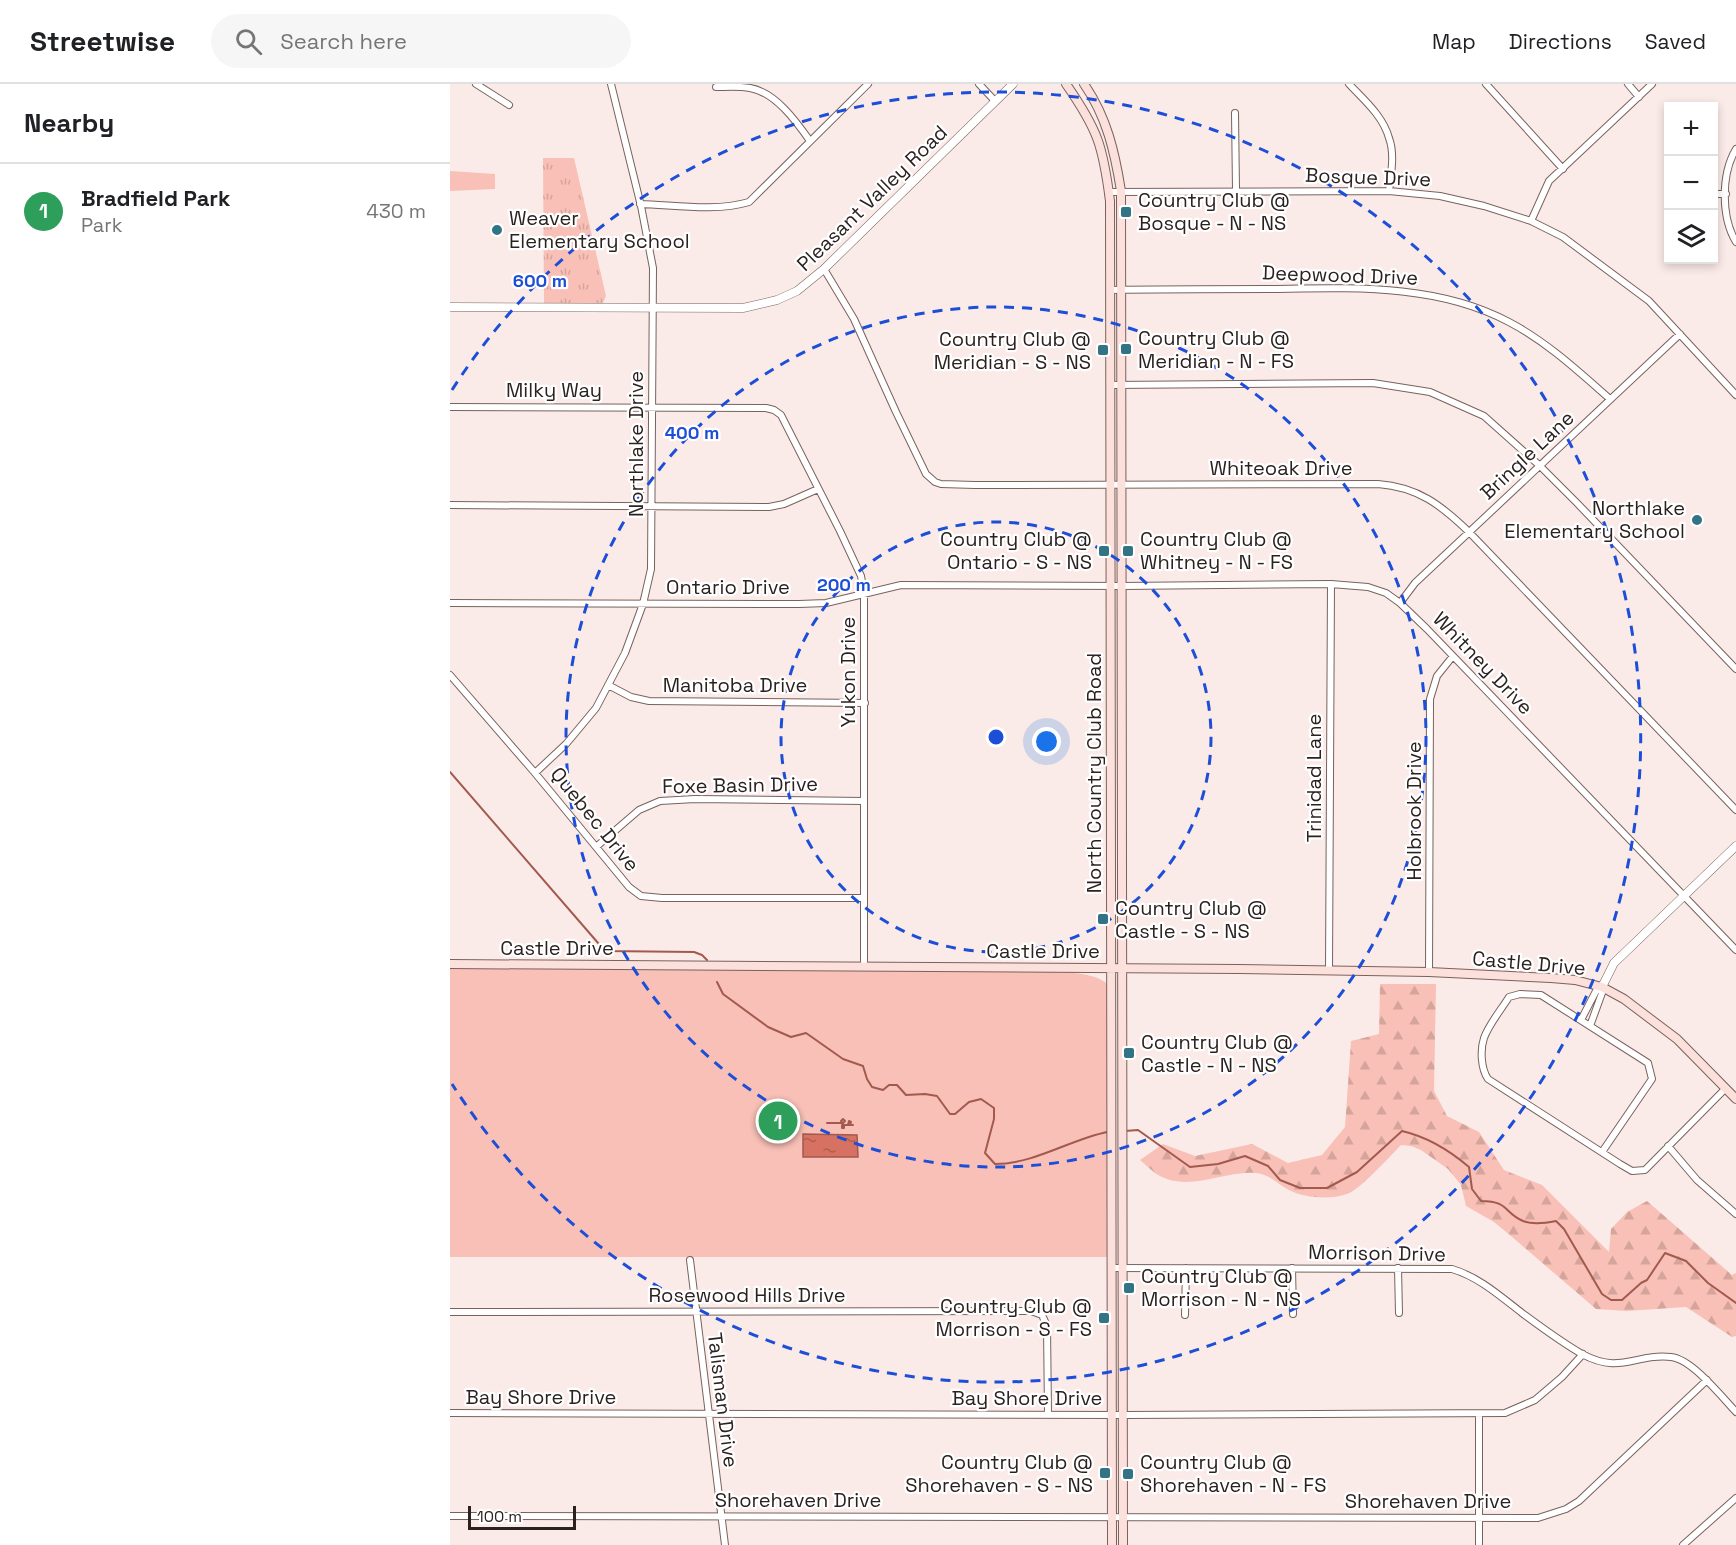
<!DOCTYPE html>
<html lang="en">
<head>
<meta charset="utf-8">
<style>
	body { margin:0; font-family:"Space Grotesk",sans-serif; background:#f6f6f6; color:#202124 }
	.controls { position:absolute; right:18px; top:18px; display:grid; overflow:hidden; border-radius:0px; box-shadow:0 3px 9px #0003 }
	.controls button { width:54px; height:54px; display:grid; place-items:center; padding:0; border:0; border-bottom:2px solid #e0e0e0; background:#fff; color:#202124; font:30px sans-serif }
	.scale { position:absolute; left:18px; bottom:15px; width:108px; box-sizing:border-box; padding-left:6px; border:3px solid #2b2220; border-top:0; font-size:16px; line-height:21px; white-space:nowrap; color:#2b2220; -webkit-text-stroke:4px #fff; paint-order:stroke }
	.you { position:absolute; left:597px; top:658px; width:21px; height:21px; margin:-15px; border:4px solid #fff; border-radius:50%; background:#1a73e8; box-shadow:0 0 0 9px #1a73e833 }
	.badge { display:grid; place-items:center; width:39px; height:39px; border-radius:50%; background:#b45309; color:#fff; font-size:20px; font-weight:700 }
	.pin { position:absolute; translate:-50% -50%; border:3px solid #fff; box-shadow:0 2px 6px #0006 }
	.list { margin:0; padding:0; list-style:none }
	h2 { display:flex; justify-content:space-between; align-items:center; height:78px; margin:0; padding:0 24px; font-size:26px }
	h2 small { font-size:20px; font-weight:400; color:#757577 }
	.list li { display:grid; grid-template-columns:39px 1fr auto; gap:18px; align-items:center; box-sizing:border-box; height:96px; padding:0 24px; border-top:2px solid #e0e0e0 }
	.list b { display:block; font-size:22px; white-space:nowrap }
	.list p { margin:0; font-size:20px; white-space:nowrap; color:#757577 }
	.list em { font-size:20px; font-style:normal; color:#757577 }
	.icon { flex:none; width:33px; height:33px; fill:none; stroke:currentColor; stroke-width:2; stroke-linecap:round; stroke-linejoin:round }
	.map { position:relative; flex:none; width:1286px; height:1461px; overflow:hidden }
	header { display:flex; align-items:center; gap:36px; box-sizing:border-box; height:84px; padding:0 30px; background:#fff; border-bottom:2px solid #e0e0e0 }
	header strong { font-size:28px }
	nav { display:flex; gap:33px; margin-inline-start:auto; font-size:21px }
	.search { width:420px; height:54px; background:#f6f6f6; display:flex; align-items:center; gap:15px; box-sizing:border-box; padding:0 21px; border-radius:33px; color:#757577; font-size:22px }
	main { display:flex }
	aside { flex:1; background:#fff }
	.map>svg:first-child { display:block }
	.grass { fill:url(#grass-tufts) }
	.forest { fill:url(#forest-firs) }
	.park { fill:#f8c0b6 }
	.water { fill:url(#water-ripples); stroke:#a35a4e; stroke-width:1.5 }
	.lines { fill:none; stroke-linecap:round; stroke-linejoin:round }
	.stream { stroke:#a35a4e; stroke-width:2 }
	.minor-casing { stroke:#79625d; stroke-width:8 }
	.tertiary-casing { stroke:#79625d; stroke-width:9 }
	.secondary-casing { stroke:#79625d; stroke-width:10 }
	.minor { stroke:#fff; stroke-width:6 }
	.tertiary { stroke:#fff; stroke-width:8 }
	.secondary { stroke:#fce0dc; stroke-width:8 }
	.ring { fill:none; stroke:#1d4ed8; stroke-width:3; stroke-dasharray:10 8 }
	.poi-dot { fill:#327486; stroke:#fff; stroke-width:2 }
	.labels { text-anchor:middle; stroke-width:4.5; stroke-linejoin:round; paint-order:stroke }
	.street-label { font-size:20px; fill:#2b2220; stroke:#fff }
	.poi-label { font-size:20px; fill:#2b2220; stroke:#fff; text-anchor:start }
	.centre { fill:#1d4ed8; stroke:#fff; stroke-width:3 }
	.ring-label { font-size:18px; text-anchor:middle; font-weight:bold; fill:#1d4ed8; stroke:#fff; stroke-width:4.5; stroke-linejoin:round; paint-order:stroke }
</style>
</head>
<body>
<header>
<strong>Streetwise</strong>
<div class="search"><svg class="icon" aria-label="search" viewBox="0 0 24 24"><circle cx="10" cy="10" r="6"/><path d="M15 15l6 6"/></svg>Search here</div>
<nav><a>Map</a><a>Directions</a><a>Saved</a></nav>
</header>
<main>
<aside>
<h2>Nearby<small></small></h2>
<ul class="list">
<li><span class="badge" style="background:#2e9e5b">1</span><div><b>Bradfield Park</b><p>Park</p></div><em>430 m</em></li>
</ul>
</aside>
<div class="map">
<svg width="1286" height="1461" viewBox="0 0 1286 1461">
	<defs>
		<pattern id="grass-tufts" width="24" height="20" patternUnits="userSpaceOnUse" patternTransform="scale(1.5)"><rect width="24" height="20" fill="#f8c0b6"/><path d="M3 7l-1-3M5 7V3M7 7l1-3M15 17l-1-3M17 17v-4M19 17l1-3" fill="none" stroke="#d5a59c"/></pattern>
		<pattern id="forest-firs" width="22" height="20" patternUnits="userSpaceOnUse" patternTransform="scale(1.5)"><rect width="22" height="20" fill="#f8c0b6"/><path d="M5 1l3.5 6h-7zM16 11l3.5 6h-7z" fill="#d5a59c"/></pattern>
		<pattern id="water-ripples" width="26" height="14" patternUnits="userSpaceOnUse" patternTransform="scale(1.5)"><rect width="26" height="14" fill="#d77262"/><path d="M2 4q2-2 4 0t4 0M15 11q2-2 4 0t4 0" fill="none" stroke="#af5d50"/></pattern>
	</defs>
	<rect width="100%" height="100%" fill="#fbebe8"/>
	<path class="grass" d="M93,74h31l32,138 -3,7h-59z"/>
	<path class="forest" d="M930,900h56l-2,107 13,25 32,16 25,38 38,15 67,67 2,-23 16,-17 20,-11 85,74 4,-2v63l-4,1 -46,-30 -59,4 -31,-2 -85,-73 -17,-14 -28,-16 -5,-21 -13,-16 -27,-19 -10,-4 -10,-1c-12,12 -41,45 -54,49 -17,6 -43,4 -58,-4 -11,-6 -20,-16 -33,-17 -32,-3 -66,20 -98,2 -6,-4 -12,-10 -18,-15l23,-16 32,12 57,-12 36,19 34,-8 23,-28 6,-86 28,-7z"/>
	<path class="park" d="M0,87l45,3v15l-45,2z
		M119,884l451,4c20,0 74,-3 87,12v273h-657v-288z"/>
	<path class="water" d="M353,1050l54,1 1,22h-55z"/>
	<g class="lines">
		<path class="stream" d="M0,688l155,179 89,1 8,3 5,5
			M267,898l6,12 45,33 23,10 15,-4 37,26 20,7 4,13 5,8 11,3 6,-5h8l9,10 19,-1 12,2 13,18h5l14,-12 12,-3 13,9v11l-9,34 10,11c39,0 74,-24 112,-32
			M377,1039h16
			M393,1040l-2,-3 2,-2 2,2 -2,2
			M400,1041l1,-3 -2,-1 -1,4h5
			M394,1042v2h-2v-3h8
			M675,1047l13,-1 52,37 28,-3 27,-8 23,10 12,14 20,8h27l30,-16 45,-41c26,6 47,19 67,36l3,22 9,12c28,0 23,12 42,20 10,4 23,2 33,0l8,8 38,65 9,6h11l19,-17 6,-3 18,-27 21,8 22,22 28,20"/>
		<defs>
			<path id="minor" d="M26,0l33,21
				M529,0l16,17
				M899,0c15,16 34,32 40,54 6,16 2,36 0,53
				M1036,0l77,85
				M1178,0l11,13
				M266,3c11,0 23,-1 34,1 25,4 46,33 60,53
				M785,29l1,77
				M1286,65c-15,25 -15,68 0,93
				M658,108l281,-1 51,5 44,10 47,15 32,16 86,64 87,94
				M1264,110h12
				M190,120c35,1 75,8 109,-2l119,-118
				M1081,137l18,-40 103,-97
				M374,185l30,50 42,93 30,62 9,8 6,2 34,1 403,-1c40,3 63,21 91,48l267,278
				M660,206c53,-1 106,-1 159,-1 81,-1 167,-6 240,33 38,20 69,49 101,77
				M660,301l263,-2 57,9 54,24 55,49 38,38 159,166
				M0,323l316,1 8,2 7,5 59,116 21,45 3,17v373
				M0,421l319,2 15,-3 34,-15
				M0,519l349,1 27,-1 75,-18 221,1 209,-2 37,3 18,6 14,10 27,26 309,321
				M950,519l15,-20 265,-249
				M0,591l85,98 94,114 12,9 21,2h201
				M158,601l23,12 18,4 216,2
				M85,689l31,-29 30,-36 29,-55 18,-49 8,-35 2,-301 -12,-62 -30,-122
				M146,763l43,-37 21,-9 35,-2 169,2
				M879,887l2,-387
				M979,888l1,-273 7,-23 16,-20
				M1131,936l15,-29 6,-4
				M1140,942l12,-33v-6
				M1218,1062l29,34 39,34
				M1152,1068l50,-73 -4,-16 -107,-68 -21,-1 -11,3c-8,13 -20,27 -25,41 -4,12 -3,31 4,41l132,85 12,7 13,-1 80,-81
				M240,1176l35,285
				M661,1184l341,1c27,8 48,27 70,44 19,14 39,29 60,41 39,21 53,-1 89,3 21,2 51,40 65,55
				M842,1184l1,46
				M948,1184l1,45
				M0,1228l581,-1 11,4 5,11 1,88
				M735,1231l1,-47
				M0,1329l674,2 381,-2 30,-13 27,-23 21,-23
				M0,1432l1088,2 28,-9 13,-8 128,-121
				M1029,1461v-131
				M1233,1461l53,-47"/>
			<path id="tertiary" d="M0,223l293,1 34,-8 20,-9 27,-22 189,-185
				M1152,903l12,-24 122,-117"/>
			<path id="secondary" d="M616,0c32,46 37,62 44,117l2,1344
				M634,0c23,33 31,69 37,107l2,1354
				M0,880l789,5 190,3 122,6 24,2 27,7 22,12 53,40 59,60"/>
		</defs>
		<use href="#minor" class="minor-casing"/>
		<use href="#tertiary" class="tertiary-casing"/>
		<use href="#secondary" class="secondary-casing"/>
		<use href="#minor" class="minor"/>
		<use href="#tertiary" class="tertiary"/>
		<use href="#secondary" class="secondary"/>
	</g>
	<g class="ring">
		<circle cx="546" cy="653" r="215"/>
		<circle cx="546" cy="653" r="430"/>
		<path d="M2 306A645 645 0 1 1 2 1000"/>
	</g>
	<g class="poi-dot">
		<rect x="670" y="122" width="12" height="12" rx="3"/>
		<circle cx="47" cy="146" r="6"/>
		<rect x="670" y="259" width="12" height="12" rx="3"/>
		<rect x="647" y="260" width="12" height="12" rx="3"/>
		<circle cx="1247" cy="436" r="6"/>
		<rect x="648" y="461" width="12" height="12" rx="3"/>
		<rect x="672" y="461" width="12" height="12" rx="3"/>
		<rect x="647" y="829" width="12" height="12" rx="3"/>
		<rect x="673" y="963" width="12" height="12" rx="3"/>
		<rect x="673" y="1198" width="12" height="12" rx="3"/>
		<rect x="648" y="1228" width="12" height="12" rx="3"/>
		<rect x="649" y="1383" width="12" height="12" rx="3"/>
		<rect x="672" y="1384" width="12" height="12" rx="3"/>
	</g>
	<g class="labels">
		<g class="street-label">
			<text transform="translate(918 93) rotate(2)" y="7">Bosque Drive</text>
			<text transform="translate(422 114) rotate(-44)" y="7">Pleasant Valley Road</text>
			<text transform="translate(890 191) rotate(2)" y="7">Deepwood Drive</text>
			<text x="104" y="313">Milky Way</text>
			<text transform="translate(186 360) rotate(-90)" y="7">Northlake Drive</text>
			<text transform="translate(1077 371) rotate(-43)" y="7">Bringle Lane</text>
			<text x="831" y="391">Whiteoak Drive</text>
			<text x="278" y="510">Ontario Drive</text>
			<text transform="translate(1033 579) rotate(46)" y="7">Whitney Drive</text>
			<text transform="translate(398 588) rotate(-90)" y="7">Yukon Drive</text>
			<text x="285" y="608">Manitoba Drive</text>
			<text transform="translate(644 689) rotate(-90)" y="7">North Country Club Road</text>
			<text transform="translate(864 694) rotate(-90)" y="7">Trinidad Lane</text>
			<text transform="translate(290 701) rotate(-1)" y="7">Foxe Basin Drive</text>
			<text transform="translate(964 727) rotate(-90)" y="7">Holbrook Drive</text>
			<text transform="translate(145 735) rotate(51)" y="7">Quebec Drive</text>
			<text x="107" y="871">Castle Drive</text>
			<text x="593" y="874">Castle Drive</text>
			<text transform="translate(1079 879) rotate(5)" y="7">Castle Drive</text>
			<text transform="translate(927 1169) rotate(1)" y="7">Morrison Drive</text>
			<text x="297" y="1218">Rosewood Hills Drive</text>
			<text x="91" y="1320">Bay Shore Drive</text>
			<text x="577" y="1321">Bay Shore Drive</text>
			<text transform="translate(273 1316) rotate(83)" y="7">Talisman Drive</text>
			<text x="348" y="1423">Shorehaven Drive</text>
			<text x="978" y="1424">Shorehaven Drive</text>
		</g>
		<g class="poi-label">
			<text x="688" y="123">Country Club @<tspan x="688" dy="23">Bosque - N - NS</tspan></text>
			<text x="59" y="141">Weaver<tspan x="59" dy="23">Elementary School</tspan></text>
			<text x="688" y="261">Country Club @<tspan x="688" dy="23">Meridian - N - FS</tspan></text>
			<text x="641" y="262" text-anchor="end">Country Club @<tspan x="641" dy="23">Meridian - S - NS</tspan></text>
			<text x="1235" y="431" text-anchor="end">Northlake<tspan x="1235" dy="23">Elementary School</tspan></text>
			<text x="642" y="462" text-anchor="end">Country Club @<tspan x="642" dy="23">Ontario - S - NS</tspan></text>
			<text x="690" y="462">Country Club @<tspan x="690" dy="23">Whitney - N - FS</tspan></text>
			<text x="665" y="831">Country Club @<tspan x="665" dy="23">Castle - S - NS</tspan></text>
			<text x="691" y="965">Country Club @<tspan x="691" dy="23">Castle - N - NS</tspan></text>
			<text x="691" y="1199">Country Club @<tspan x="691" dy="23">Morrison - N - NS</tspan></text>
			<text x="642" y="1229" text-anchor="end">Country Club @<tspan x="642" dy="23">Morrison - S - FS</tspan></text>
			<text x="643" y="1385" text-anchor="end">Country Club @<tspan x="643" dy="23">Shorehaven - S - NS</tspan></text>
			<text x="690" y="1385">Country Club @<tspan x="690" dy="23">Shorehaven - N - FS</tspan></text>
		</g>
	</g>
	<circle cx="546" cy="653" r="9" class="centre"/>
	<g class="ring-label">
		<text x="90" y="203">600 m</text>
		<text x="242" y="355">400 m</text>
		<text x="394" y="507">200 m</text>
	</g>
</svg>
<div class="controls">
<button>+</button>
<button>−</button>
<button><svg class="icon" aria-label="layers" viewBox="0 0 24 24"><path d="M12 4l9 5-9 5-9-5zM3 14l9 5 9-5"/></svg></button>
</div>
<div class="scale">100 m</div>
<div class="you"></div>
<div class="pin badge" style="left:328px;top:1037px;background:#2e9e5b">1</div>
</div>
</main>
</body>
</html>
